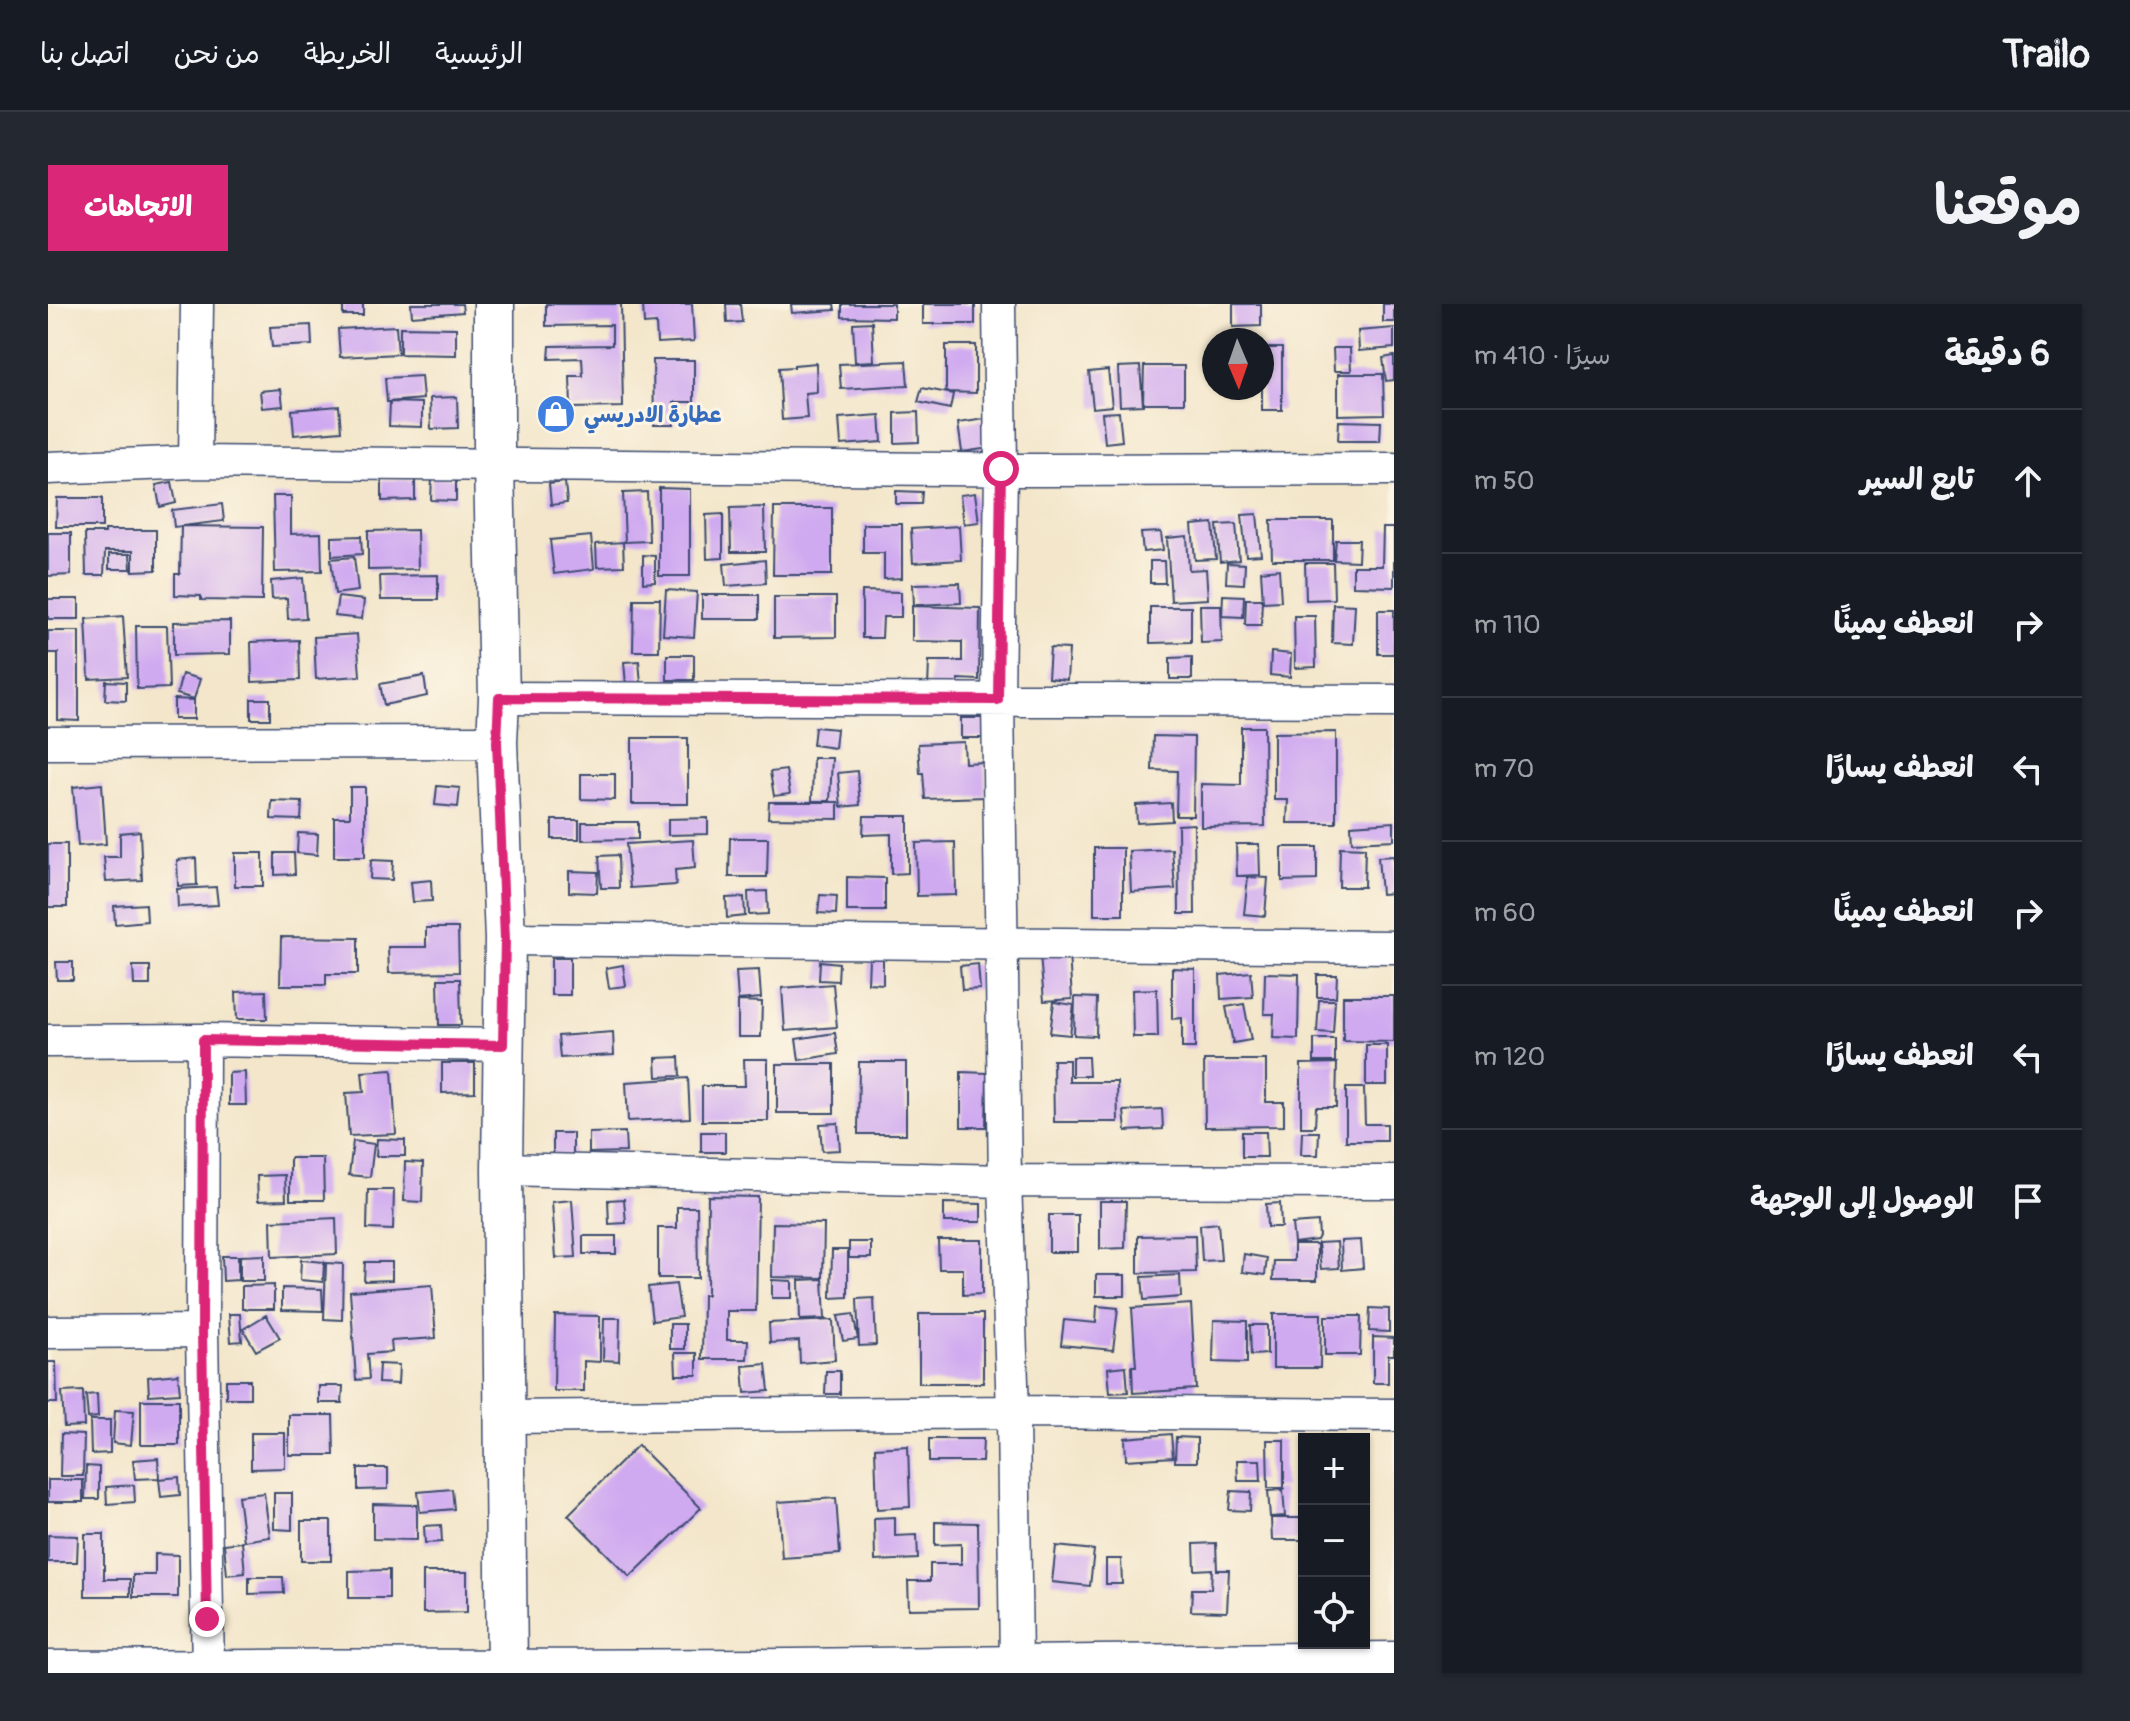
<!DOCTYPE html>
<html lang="ar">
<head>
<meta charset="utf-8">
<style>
	body { margin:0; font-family:Pangolin,"Playpen Sans Arabic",sans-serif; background:#242831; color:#f1f3f6; direction:rtl }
	.controls { position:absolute; right:24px; bottom:24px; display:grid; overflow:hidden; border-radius:0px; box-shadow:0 2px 6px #0004 }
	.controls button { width:72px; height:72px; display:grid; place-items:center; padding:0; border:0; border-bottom:2px solid #363941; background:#171b24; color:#f1f3f6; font:40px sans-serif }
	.compass { position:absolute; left:1154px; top:24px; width:72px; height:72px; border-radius:50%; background:#171b24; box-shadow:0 2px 6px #0004; rotate:178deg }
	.stop { position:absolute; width:24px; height:24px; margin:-18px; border:6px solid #db2777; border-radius:50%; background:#fff }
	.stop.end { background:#db2777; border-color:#fff; box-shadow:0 2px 8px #0008 }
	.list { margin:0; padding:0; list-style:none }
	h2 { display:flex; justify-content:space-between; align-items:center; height:104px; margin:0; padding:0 32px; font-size:34px }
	h2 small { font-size:26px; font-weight:400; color:#9ea1a6 }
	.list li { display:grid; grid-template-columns:52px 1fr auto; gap:24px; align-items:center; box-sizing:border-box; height:144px; padding:0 32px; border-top:2px solid #363941 }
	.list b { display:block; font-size:30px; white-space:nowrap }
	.list em { font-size:26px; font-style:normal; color:#9ea1a6 }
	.icon { flex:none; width:44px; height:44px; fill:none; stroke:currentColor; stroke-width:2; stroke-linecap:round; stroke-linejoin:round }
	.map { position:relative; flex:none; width:1346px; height:1369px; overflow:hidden; direction:ltr; border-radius:0px }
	header { display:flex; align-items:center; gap:48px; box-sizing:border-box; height:112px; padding:0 40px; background:#171b24; border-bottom:2px solid #363941 }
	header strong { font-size:38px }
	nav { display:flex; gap:44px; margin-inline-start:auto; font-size:28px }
	.intro { display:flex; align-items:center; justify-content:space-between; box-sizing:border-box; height:192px; padding:0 48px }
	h1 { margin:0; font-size:56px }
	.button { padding:20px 36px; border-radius:0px; background:#db2777; color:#fff; font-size:28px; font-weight:700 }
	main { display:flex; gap:48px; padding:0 48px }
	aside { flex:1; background:#171b24; border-radius:0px; box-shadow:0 2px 6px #0004 }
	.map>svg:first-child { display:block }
	.building { fill:#d0aaf0 }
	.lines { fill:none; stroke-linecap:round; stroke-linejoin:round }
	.minor-casing { stroke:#3b4a6e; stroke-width:35 }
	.tertiary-casing { stroke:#3b4a6e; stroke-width:43 }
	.secondary-casing { stroke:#3b4a6e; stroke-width:47 }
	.minor { stroke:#fff; stroke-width:32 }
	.tertiary { stroke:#fff; stroke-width:40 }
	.secondary { stroke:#fff; stroke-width:44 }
	.route { stroke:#db2777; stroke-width:10 }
	.labels { text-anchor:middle; stroke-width:6; stroke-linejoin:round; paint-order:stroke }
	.shop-label { font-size:22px; font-weight:bold; fill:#366cbe; stroke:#fcf5e5; text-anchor:start }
</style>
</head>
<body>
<header>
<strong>Trailo</strong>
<nav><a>الرئيسية</a><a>الخريطة</a><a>من نحن</a><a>اتصل بنا</a></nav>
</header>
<div class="intro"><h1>موقعنا</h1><a class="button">الاتجاهات</a></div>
<main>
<aside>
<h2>6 دقيقة<small>سيرًا · 410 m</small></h2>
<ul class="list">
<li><svg class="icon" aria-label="ahead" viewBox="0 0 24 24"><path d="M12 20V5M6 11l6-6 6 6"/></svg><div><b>تابع السير</b></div><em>50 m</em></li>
<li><svg class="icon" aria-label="right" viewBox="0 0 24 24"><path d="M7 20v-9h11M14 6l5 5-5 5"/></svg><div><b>انعطف يمينًا</b></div><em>110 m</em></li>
<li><svg class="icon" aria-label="left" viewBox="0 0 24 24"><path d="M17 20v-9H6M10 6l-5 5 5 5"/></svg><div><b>انعطف يسارًا</b></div><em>70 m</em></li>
<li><svg class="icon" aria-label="right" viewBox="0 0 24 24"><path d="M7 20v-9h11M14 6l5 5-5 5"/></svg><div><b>انعطف يمينًا</b></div><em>60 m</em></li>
<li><svg class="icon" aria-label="left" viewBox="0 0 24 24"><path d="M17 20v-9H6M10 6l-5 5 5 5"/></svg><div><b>انعطف يسارًا</b></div><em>120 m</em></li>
<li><svg class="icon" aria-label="arrive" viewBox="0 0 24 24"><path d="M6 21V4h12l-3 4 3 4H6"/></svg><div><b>الوصول إلى الوجهة</b></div></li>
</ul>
</aside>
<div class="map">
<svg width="1346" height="1369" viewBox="0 0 1346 1369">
	<rect width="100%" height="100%" fill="#fcf5e5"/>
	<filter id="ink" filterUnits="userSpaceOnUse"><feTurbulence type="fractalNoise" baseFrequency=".0125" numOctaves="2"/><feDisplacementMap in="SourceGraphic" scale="16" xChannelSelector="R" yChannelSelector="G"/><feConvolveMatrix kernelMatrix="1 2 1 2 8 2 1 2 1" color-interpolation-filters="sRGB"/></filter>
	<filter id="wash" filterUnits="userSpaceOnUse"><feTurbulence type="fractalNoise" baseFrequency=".006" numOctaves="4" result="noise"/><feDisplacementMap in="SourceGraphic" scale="32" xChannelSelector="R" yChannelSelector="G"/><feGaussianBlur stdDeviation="1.8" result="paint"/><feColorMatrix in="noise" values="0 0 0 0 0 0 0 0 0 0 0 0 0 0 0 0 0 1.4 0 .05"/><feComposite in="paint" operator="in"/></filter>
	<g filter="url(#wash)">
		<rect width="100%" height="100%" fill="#f3e6ca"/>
		<g id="blocks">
			<path class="building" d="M295,0h20v11h-20z
				M363,0h51l1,8 -51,4z
				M498,0h75l2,103 -52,1 -1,-32h13l-1,-18 -33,1 1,-13 62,-1v-20l-66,1z
				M595,0h49l2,37 -37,2 -1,-20 -12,1z
				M678,0h14l2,18 -15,1z
				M743,0h43l1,6 -43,3z
				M794,0h52v14l-52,-1z
				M875,0h52v20h-52z
				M1185,0h28v22l-28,1z
				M1335,0h11v18h-11z
				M824,18l2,39 -19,1 -2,-39z
				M263,21l1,20 -40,2 -2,-20z
				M348,22l2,28 -58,3 -2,-28z
				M352,23l56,1v27l-56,-1z
				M1346,24v20l-35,3 -1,-20z
				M898,41h30v48l-30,-1z
				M1214,44h20v62h-20z
				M1285,44h17l1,23h-17z
				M1346,52v24l-8,1 -3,-23z
				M605,56h41v42h-20v23h-20z
				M858,57l2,24 -67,4 -2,-25z
				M768,59l1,29 -12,1 2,25 -25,2 -3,-52 15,-1v-2z
				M1092,62l3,39 -23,1 -2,-39z
				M1096,62h40v37h-41z
				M1060,66l4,36 -19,2 -4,-36z
				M1290,70h45l1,40 -46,1z
				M373,72l2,23 -36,3 -2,-24z
				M874,84l31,6 -3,15 -32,-7z
				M233,85l2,17 -21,2 -2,-17z
				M409,93l1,31 -27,1 -1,-31z
				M342,98l32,1v24l-33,-1z
				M291,102l2,25 -47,4 -2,-25z
				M870,108l1,30 -24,1v-30z
				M1071,108l3,29 -17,2 -3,-30z
				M832,111l2,27 -41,3 -2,-27z
				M938,115l4,29 -28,4 -4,-29z
				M1291,117l42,1 -1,19h-42z
				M384,173l24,1v23l-25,-1z
				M334,176h33v20l-33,1z
				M124,178l4,21 -16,4 -4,-22z
				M517,178l2,21 -16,2 -2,-21z
				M611,184l31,1v87h-31z
				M848,187l26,1 -1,12h-25z
				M599,188l2,49 -24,1 -2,-49z
				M927,189l4,29 -15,2 -4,-29z
				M225,192h18v38l30,-1 1,38 -47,1z
				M9,194h45v29h-46z
				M174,200l2,17 -50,6 -2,-17z
				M716,203l1,45h-34l-1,-44z
				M726,204h58v67h-59z
				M675,210v44l-16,1 -1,-44z
				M1209,210l4,41 -15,1 -4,-41z
				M1223,216h62v40h-61z
				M1165,219l3,36 -21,1 -3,-35z
				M815,220h39v54l-18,1v-26h-21z
				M1188,220l3,36 -19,2 -3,-37z
				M133,222l82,1 -1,74 -61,-1v-4l-26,-1v-21h5z
				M911,222l2,34 -48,3 -2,-34z
				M1335,224h11v59l-41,-1v-20h29z
				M57,226h51v40l-23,1v-20h-28l-1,24h-18l-1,-42h20z
				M369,226l1,39 -50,1v-39z
				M1113,228l2,18 -20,2 -2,-19z
				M0,229h23v42l-23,1z
				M313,232l1,18 -30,2v-19z
				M543,232l3,33 -40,5 -4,-34z
				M1139,232l2,34 17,-1 2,30 -37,2 -4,-63z
				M1288,236h23l-1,21 -24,-1z
				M575,238l1,24 -27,1 -1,-23z
				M61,250h21l1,15h-22z
				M595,251l12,1v26l-12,1z
				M306,253l4,34 -23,3 -4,-35z
				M717,256l1,23 -40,3 -2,-22z
				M1102,257h14l1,22h-15z
				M1179,259l18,1 -1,20 -18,-1z
				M1257,259h28l1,36 -28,1z
				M1231,265l2,32 -18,1 -2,-31z
				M390,271v25h-57l-1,-24z
				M255,274l3,40 -18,1 -1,-21 -15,1 -1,-18z
				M912,279l1,20 -47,2 -1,-21z
				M618,286l31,2 -3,45 -31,-2z
				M814,287l39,1v25h-18l-1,21h-20z
				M654,291h57v24h-57z
				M1175,291l21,1 -1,21 -21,-1z
				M290,293l26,3 -2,19 -27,-3z
				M726,293h62v40l-62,1z
				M0,295h31v20h-31z
				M586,295h26l-1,52h-26z
				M1198,295h16l-1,26h-16z
				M1285,300l22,1 -2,39 -21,-1z
				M1152,301h21l1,37 -21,1z
				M864,302l68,2 -1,72 -21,-1 -1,10 -29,-1 1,-27h33v-19l-50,-1z
				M1102,303h41v35l-41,1z
				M1330,306h16v44h-16z
				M75,312l4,61 -38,2 -3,-60z
				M1246,312h21l1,51 -21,1z
				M182,317v33l-56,1v-33z
				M88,322h31l2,62 -32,1z
				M0,327h31v90l-21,-1v-67h-10z
				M309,330l3,42 -44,3 -2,-42z
				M251,336l1,40 -48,2 -1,-40z
				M1002,344l19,1 -2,31 -19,-2z
				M1223,348l20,2 -1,23 -20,-2z
				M619,351h27v25h-27z
				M1144,353v22h-22v-21z
				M591,357l3,34 -15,1 -3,-34z
				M134,370l18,5 -6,20 -17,-5z
				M376,372l3,20 -43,9 -4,-21z
				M58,377l20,1v19l-21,-1z
				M126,395l20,1v19h-20z
				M203,395h19v20h-19z
				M913,414h24v20h-24z
				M767,423l22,2 -2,19 -22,-3z
				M1193,423h23l1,99 -64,1v-43l40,1z
				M1288,428v91h-49l1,-23h-14v-67z
				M1105,432l41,1 -1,79h-17l1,-45 -25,-1z
				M584,434h56v66h-56z
				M916,438l1,21 19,-1 2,35 -61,2 -2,-26h-3l-2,-29z
				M765,454h19l-2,43h-18z
				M738,466l4,24 -16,2 -4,-24z
				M809,467l3,34 -19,2 -3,-34z
				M533,470h34v26l-34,-1z
				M54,480l4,60 -28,2 -5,-59z
				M389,482l23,2 -2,19 -23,-2z
				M302,483h15v70h-31v-40h16z
				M224,497l30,1 -1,18 -30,-1z
				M721,498h69v17l-70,-1z
				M1123,499l1,18 -35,2 -1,-18z
				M816,512h44v57l-17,1v-40l-28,1z
				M660,514v16l-40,1v-16z
				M504,516h27v19h-27z
				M534,518h56v17l-56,1z
				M1346,518v18l-42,2 -1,-17z
				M1146,520l1,90h-16l-1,-89z
				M92,527l2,49 -36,2 -2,-25h16v-24z
				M250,529l20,1 -1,21 -20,-2z
				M682,534h38l-1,39h-38z
				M645,536l2,28 -20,2 1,15 -46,3 -4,-44z
				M907,538l1,53 -39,1 -1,-53z
				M0,540h19v63h-19z
				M1188,540h23l1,31 -23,1z
				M1234,543h35v33l-35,1z
				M1292,543l25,1 -1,39h-25z
				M1046,544h29v67h-29z
				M1124,545l3,40 -44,3 -2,-41z
				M187,549h28v33h-28z
				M227,549h19l1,21 -20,1z
				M570,551l1,33h-18l-2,-32z
				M1346,552v37l-13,1 -3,-37z
				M148,554l1,27 -19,1 -1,-26z
				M323,556l22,1 -1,19 -22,-1z
				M521,567l29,1 -1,21 -28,-1z
				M799,573l38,1v33h-38z
				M1200,573l20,1 -3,38 -21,-2z
				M383,576l1,21 -19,1 -2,-20z
				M168,583l2,18 -40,2 -1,-18z
				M719,587l1,23 -19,1 -1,-23z
				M772,591l17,1 -1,18 -18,-1z
				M696,593l1,19 -18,2 -1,-20z
				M98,600l1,17 -32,3 -1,-18z
				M378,624h32l1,44 -70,1 -1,-26h38z
				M233,633l77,1v36h-32v11h-46z
				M1021,649l3,46 -28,2 -4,-46z
				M503,654h19v37h-19z
				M821,655h14v25l-15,-1z
				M772,657l19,2 -1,18 -19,-1z
				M8,658h17v18h-16z
				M930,660l2,25 -18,1 -2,-24z
				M575,661l3,21 -17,2 -3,-20z
				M85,662h17v19h-16z
				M1124,664l23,1v79h-13v-30l-10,1z
				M711,666l2,28 -23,2 -2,-29z
				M1203,668l2,25 -32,2 -1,-24z
				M1217,669l34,1 -1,65 -25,-1 1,-24h-10z
				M1269,671h20l-1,22h-19z
				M390,675h22l1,46h-22z
				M785,680l4,43 -52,4 -3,-43z
				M1109,685l1,48h-25l-1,-47z
				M218,687l1,28h-30l-1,-27z
				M1295,692h51v46l-51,-1z
				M1027,693l22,1 -1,38 -22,-1z
				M1271,696h16l-2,33 -16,-1z
				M690,697l24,1 -1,35h-23z
				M1006,698l20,3 -4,30 -20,-2z
				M1196,700l7,36 -18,3 -7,-36z
				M565,728l1,23 -54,3 -2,-22z
				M787,729l3,21 -39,6 -3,-21z
				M1266,735h21v23h-21z
				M1318,741h21v40h-21z
				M631,753l1,19 -23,1 -1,-19z
				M1024,753h16l1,19h-17z
				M696,755h24v62h-66v-35h43z
				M1005,756h16v22h48l1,40h-64z
				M1156,756h62v42h18v24l-79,1z
				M811,758h47v72h-48z
				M394,759h33v29l-33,1z
				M1289,759l-1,44h-20l-1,20h-14v-63z
				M729,760h57v49h-57z
				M344,766l4,64 -47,2 -3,-43 18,-1 -2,-20z
				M197,768l1,33h-17v-32z
				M913,768l26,1 -1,54h-25z
				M640,774l2,40 -62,3 -2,-39z
				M1298,784h18l1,36h22v17h-41z
				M1114,805l1,20 -37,2 -2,-20z
				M790,819l2,27 -18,1 -2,-27z
				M577,828l1,20 -37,1v-20z
				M653,828h24v20h-24z
				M1194,828h24l1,25h-25z
				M1254,828h17l-1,23h-17z
				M505,829h20v22l-20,1z
				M329,835l28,1v16h-29z
				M305,837l21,3 -4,33 -21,-2z
				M242,854h33l1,42h-34z
				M357,858l18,1 -1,39 -18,-1z
				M237,871l1,25 -28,1 -1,-25z
				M320,886h26l-1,40 -26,-1z
				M660,892l50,1 -2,114h-29v29h21l-1,19h-45l1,-64h4z
				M576,895l2,24 -17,1 -1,-24z
				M524,896l4,57 -20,1 -4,-56z
				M1052,897h26l-1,47 -25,1z
				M896,899l37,1v18h-37z
				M1232,899l1,24h-14l-1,-23z
				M629,903h20l1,71h-40v-50h19z
				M1001,911h29v37h-29z
				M288,914l1,36 -65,3 -1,-36z
				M1270,918l1,14 -2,4 -23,3 -2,-19z
				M725,919l51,1 -1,54 -51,-1z
				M1170,919l3,37 -19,1 -2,-36z
				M1147,931l1,37 -58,1v-37z
				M535,932h33v18h-33z
				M890,936h44v54l-19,1v-26h-24z
				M1313,936l2,28 -21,2 -1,-29z
				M801,938h22v16h-22z
				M1289,938l2,26 -18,1 -3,-26z
				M1246,940h23v36h-44l1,-19h20z
				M784,946h16v47l-17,1z
				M1196,950l23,4 -2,17 -23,-3z
				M216,951v26h-24v-25z
				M174,952h16v24l-15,1z
				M253,956l23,2 -1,20 -23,-2z
				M317,958h27v18l-28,1z
				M278,959l17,1 -1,56 -18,-1z
				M1048,971h29v21h-29z
				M1132,971l1,22 -37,3 -2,-23z
				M775,975l2,40 -25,1 -1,-40z
				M724,976l20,1v17h-20z
				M628,980l5,33 -29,4 -4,-34z
				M226,981v24h-32v-23z
				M384,981l4,53 -45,3 1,11 -25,2 2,25 -13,1 -6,-89z
				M234,984l40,1 1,22 -41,-1z
				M826,994l2,47 -17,1 -2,-47z
				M1143,1000l5,85 -63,4 -1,-27h4l-4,-58z
				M1049,1002l21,2 -5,42 -52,-5 3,-25 32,3z
				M1322,1004l19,1v23l-20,-1z
				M181,1010h11l2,27 -11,1z
				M805,1010l5,25 -15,2 -5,-25z
				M871,1010h64v69h-64z
				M1225,1010h48l-1,54h-47z
				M218,1011l14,23 -24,13 -13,-22z
				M507,1011l45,1v46l-16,-1v30h-30z
				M1277,1012h36l-1,39h-35z
				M556,1014h16l-1,43 -16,-1z
				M785,1016l2,40 -35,3 -1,-22 -29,2 -1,-20z
				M1166,1016l33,1v42l-34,-1z
				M622,1020h15v25h-15z
				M1202,1021h17v29l-16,1z
				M1325,1033l21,1v17h-6v28h-15z
				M627,1049h22v22h-21z
				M0,1058h8l1,41h-9z
				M331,1060l20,1 -1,19 -20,-1z
				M718,1060l3,27 -24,2 -2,-27z
				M1078,1062l2,26 -18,1 -2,-25z
				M778,1067h14v23h-15z
				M130,1070l2,19 -31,2 -1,-18z
				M178,1076h24v18h-24z
				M271,1082h24l-1,17h-23z
				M35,1087l1,35 -20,1 -2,-35z
				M49,1090l1,23 -10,1 -2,-23z
				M93,1096h38v45h-38z
				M67,1106l19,1 -3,34 -18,-2z
				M241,1111h44l1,40h-45z
				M42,1116h20v33l-19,1z
				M203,1129h34v35l-34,1z
				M13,1130l23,1 -1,41h-23z
				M1123,1130l2,23 -47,3 -1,-22z
				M1128,1133l21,1v24h-22z
				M881,1135h54l-1,23h-53z
				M1219,1136h17v48h-16z
				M590,1141l63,63 -71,69 -62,-62z
				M860,1142l2,61 -33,2 -2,-61z
				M110,1154l1,20 -24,1 -2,-19z
				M1189,1156h23l1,21h-23z
				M38,1162l13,1v32h-14z
				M310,1164h30v21l-30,1z
				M131,1173l1,18 -19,2 -2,-18z
				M0,1176h35v22h-35z
				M86,1181l1,17 -28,2 -1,-17z
				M404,1185l2,20 -34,3 -2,-20z
				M1235,1186l2,26 -15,1 -2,-26z
				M1183,1187l20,1 -1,19 -21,-1z
				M216,1189l6,44 -26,4 -6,-45z
				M226,1189h18v37l-18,-1z
				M788,1194l4,56 -58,4 -4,-56z
				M325,1200l44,1v35l-44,-1z
				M847,1213v19l22,-1 1,24 -43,2 -1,-43z
				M1223,1214h33v22h-32z
				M253,1217h30v40h-30z
				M887,1218l43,1 1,85 -70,1 -1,-28h22v-17h31v-20l-26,1z
				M393,1221l1,17 -17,1 -1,-17z
				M37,1230h19v45h26v17h-45z
				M0,1231l30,1 -1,26h-29z
				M194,1238l3,31 -18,2 -3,-31z
				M1168,1239l1,27h12l-2,42 -36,-1 1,-22h19l1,-20 -17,1 -1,-26z
				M1008,1242l38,4 -4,36 -38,-4z
				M107,1250l23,1v42h-45v-22h22z
				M1058,1255h15l1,25h-16z
				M341,1266v28h-40v-27z
				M375,1268h44v40l-44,1z
				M201,1273h34l1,16 -35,1z"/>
		</g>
	</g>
	<g filter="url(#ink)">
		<use href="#blocks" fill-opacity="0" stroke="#3b4a6e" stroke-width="2"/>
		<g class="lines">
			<defs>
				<path id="minor" d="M951,0l2,165 -3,231 7,481 8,231 3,255
					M147,158l2,-158
					M0,164l147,-6 847,8 352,-1
					M451,394l895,3
					M0,439l449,-1
					M457,635l889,8
					M155,736l-1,291 6,340
					M0,737l155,-1 300,5
					M454,865l503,12 389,1
					M0,1028l154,-1
					M457,1113l508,-5 381,3"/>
				<path id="tertiary" d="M446,0v160l5,234 -2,44 8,197 -3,230 5,502"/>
				<path id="secondary" d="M0,1369c248,-3 496,0 744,-2 201,-2 401,-6 602,-7"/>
			</defs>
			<use href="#minor" class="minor-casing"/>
			<use href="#tertiary" class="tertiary-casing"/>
			<use href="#secondary" class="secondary-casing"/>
			<use href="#minor" class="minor"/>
			<use href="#tertiary" class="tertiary"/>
			<use href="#secondary" class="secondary"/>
		</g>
	</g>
	<g class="lines" filter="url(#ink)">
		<path class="route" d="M159,1315l-5,-288 1,-291 300,5 2,-106 -8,-197 2,-44 499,2 3,-231"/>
	</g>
	<defs>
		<symbol id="shop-disc" viewBox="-11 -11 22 22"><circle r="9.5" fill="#3f7fe0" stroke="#fcf5e5"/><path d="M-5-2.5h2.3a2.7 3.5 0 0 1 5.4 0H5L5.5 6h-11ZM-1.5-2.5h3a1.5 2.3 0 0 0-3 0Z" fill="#fff"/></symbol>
	</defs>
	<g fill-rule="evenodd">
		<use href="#shop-disc" x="486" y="88" width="44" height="44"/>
	</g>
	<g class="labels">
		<g class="shop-label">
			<text x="536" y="118">عطارة الادريسي</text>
		</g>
	</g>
</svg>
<div class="controls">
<button>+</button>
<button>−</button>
<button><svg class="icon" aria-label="locate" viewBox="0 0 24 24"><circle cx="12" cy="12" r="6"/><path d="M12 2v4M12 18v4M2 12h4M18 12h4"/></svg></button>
</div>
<svg class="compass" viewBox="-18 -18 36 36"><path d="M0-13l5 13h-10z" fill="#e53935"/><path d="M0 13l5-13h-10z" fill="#9ea1a6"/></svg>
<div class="stop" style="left:953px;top:165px"></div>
<div class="stop end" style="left:159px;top:1315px"></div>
</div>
</main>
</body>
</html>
